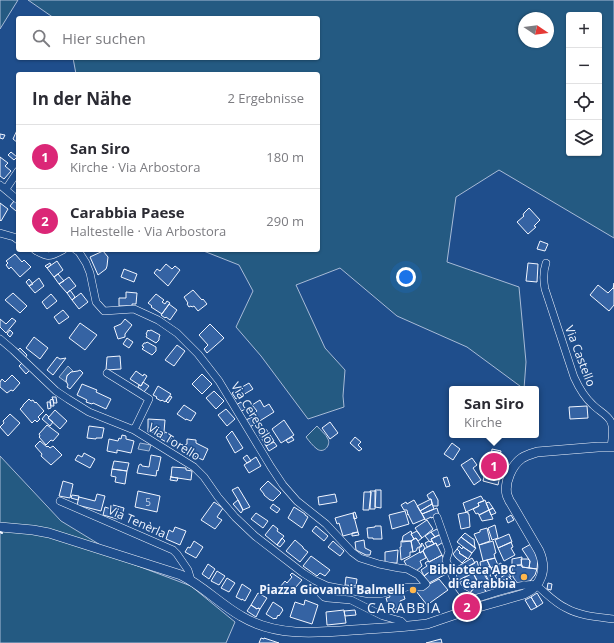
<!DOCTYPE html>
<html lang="de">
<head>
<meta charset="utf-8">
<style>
	body { margin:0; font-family:"Open Sans",sans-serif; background:#f7f7f7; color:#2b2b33 }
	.controls { position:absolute; right:12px; top:12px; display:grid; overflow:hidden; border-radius:4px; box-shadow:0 1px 3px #0004 }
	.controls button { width:36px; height:36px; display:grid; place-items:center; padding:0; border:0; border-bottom:1px solid #e1e1e2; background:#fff; color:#2b2b33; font:20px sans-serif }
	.compass { position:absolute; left:518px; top:12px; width:36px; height:36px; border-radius:50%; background:#fff; box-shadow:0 1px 3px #0004; rotate:103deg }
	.you { position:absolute; left:406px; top:277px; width:14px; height:14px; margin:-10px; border:3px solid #fff; border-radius:50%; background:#1a73e8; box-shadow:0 0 0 6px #1a73e833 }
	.badge { display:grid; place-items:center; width:26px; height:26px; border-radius:50%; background:#db2777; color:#fff; font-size:13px; font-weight:700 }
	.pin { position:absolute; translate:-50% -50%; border:2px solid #fff; box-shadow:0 1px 4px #0006 }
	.popup { position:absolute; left:449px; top:386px; width:90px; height:52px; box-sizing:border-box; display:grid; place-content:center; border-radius:4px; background:#fff; filter:drop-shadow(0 1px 3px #0005); font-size:13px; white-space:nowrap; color:#7c7c81 }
	.popup b { font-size:15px; color:#2b2b33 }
	.popup::after { content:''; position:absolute; left:50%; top:100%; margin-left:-8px; border:8px solid transparent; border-top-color:#fff }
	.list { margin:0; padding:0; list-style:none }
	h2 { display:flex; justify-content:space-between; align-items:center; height:52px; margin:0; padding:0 16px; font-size:17px }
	h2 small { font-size:13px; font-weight:400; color:#7c7c81 }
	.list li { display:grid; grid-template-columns:26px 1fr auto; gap:12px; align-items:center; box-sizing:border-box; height:64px; padding:0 16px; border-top:1px solid #e1e1e2 }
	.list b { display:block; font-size:15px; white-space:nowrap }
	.list p { margin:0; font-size:13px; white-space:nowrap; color:#7c7c81 }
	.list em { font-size:13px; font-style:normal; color:#7c7c81 }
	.icon { flex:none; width:22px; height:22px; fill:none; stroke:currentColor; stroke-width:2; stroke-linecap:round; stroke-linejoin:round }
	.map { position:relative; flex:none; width:614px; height:643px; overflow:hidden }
	.search { position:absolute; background:#fff; box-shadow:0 1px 3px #0004; left:16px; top:16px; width:304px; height:44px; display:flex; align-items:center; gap:10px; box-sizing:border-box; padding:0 14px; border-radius:4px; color:#7c7c81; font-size:15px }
	.panel { position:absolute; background:#fff; box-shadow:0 1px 3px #0004; left:16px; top:72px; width:304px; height:180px; border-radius:4px }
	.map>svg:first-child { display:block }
	.green { fill:#245a82; stroke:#a8bbd7; fill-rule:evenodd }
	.water { fill:#3b69a3; stroke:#a8bbd7 }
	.building { fill:#3563a3; stroke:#f2f6ff }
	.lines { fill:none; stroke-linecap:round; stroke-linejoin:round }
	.minor-casing { stroke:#f2f6ff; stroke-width:8 }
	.tertiary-casing { stroke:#f2f6ff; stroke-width:10 }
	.minor { stroke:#1f4e8c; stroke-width:7 }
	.tertiary { stroke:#1f4e8c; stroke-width:9 }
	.wall { stroke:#f2f6ff; stroke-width:2 }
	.poi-dot { fill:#ffb74d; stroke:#1f4e8c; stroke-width:1.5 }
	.labels { text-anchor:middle; stroke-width:3; stroke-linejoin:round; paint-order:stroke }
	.number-label { font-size:10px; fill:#c3d1e8 }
	.street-label { font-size:12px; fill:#f2f6ff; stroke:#1f4e8c }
	.poi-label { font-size:12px; font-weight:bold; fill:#f2f6ff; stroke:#1f4e8c; text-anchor:end }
	.quarter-label { font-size:14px; letter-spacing:1px; fill:#f2f6ff; stroke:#1f4e8c }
</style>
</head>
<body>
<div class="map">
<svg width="614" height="643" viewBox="0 0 614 643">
	<rect width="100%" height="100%" fill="#1f4e8c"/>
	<path class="green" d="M0,0h18l-18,29z
		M28,0h586v238l-115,-68 -43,27 -9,65 72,25 7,75 -2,27 -57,-42 -70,-31 -57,-48 -44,17 29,63 20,22 -2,26 1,11 -36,12 -47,-63 -25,-29 17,-36 -14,-26 -38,-15h117v-176h-242l-3,-16h245v-40h-264zM569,15h30v138h-30zM524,18h24v24h-24z
		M317,426c3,4 9,8 11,13 3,6 -4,15 -11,10 -4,-3 -8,-8 -11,-12z
		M0,456l61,65 69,42 61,23 44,36 -9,21h-226z"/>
	<path class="water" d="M68,366l5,5 -6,4 -1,7 -7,-5z
		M140,443l11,2 -2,6 -11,-2z"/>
	<path class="building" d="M18,128v15l-5,-4z
		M0,134l5,1 -2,4 -3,-1z
		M11,152l6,5 -3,3 -6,-5z
		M0,157l8,6 -3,3 6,5 -7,8 -4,-3z
		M14,201l4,3v5l-2,2 -6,-5z
		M0,203l8,6 -7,12 -1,-1z
		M529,208l11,12 -6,6 2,1 -8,7 -11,-12 7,-6 -1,-1 1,-2z
		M540,241l8,3 -3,7 -8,-2z
		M103,251l5,6 -1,9 -1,3 -8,6 -8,-18z
		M15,254l7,8 2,-2 7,7 -11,10 -9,-10 -2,2 -3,-4 2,-2 -2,-2z
		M57,261l6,9 -9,7 -7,-9z
		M50,263l1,2 -4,3 -2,-2z
		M528,263l10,1 -1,18 -11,-1z
		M166,264l6,5 3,-3 5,4 -12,16 -14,-13 3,-4 3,2z
		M124,269l13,5 -3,8 -13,-5z
		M58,274l6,7 -5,3 -5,-7z
		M69,277l7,9 -9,7 -8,-9z
		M39,278l5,8 -9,7 -6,-7z
		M29,279l4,5 -4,2 -3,-4z
		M614,283v22l-5,6 -19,-16 8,-10 10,8 5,-5v1z
		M70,290l5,7 -3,3 -5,-7z
		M193,290l9,10 1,-1 4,5 -9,7 -4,-5 -2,1 -1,-1 -2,1 -2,-3 1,-1 -4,-6z
		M126,292l11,1 -1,11h-4v2h-13v-8h7z
		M13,293l14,13 -7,7 -15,-13z
		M81,293l7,9 -9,7 -7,-9z
		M51,294l6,7 -10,8 -5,-7z
		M156,294l8,6 -2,2 3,2 2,-3 3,2 -8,11 -11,-7 1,-1 -4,-3z
		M169,304l8,6 -7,10 -4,-3 -1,1 -4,-3z
		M63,310l6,7 -10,7 -5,-7z
		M12,318l4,3 -10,12 -6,-6v-8l6,5z
		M125,319l7,6 -7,9v3l-7,2 -4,-12 7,-3z
		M80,323l17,12 -12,15 -16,-12z
		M210,324l14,14 -17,15 -3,-4 4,-4 -9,-10z
		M10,330l3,3 -3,4 -3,-3z
		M148,330l1,1 2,-1 9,5 -1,3v2l-3,3 -10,-6 1,-2 -1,-1z
		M34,337l14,11 -8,11 -14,-11z
		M127,338l6,4 -4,6 -6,-4z
		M147,342l9,5v4l-4,4 -10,-6 2,-2 -2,-1 2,-3h2z
		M177,345l8,6 -11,15 -9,-6z
		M20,348l7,7 -2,3 -8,-7z
		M120,356l1,13 -15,1 1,-13z
		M57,357l3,2 6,-1 -13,17 -6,-5z
		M22,363l8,7 -4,4 -7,-8z
		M80,370l3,3 -13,16 -3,-2 1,-2 -2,-4 1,-5 4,-4 7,-1z
		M136,371l7,5 1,-2 3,2 -6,10 -11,-7z
		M202,374l10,10 -10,10 -10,-10z
		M12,375l8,8 -7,8 -2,-1 -4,3 -7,-6v-5l2,-3 3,3z
		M143,382l6,4 -5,6 -6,-5 1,-2 2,1z
		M249,383l4,6 -17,10 -4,-6z
		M82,384l15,6 -1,2 15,7 -5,10 -13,-6 -1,1 -6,-2 1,-2 -10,-5z
		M158,386l13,8 -6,8 -3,-2 -1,1 -5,-3 1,-1 -4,-2z
		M214,391l10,10 -8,8 -10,-11z
		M170,396l2,1 -4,6 -2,-2z
		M52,397h4l1,6h-3z
		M29,399l2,2 2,-1 2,3 1,-1 8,9 -6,6 2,2 -3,3 -2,-2 -3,3 -12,-14 3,-3v-1z
		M53,399l1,7h-3l-1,-6z
		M260,400l4,7 5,-3 5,8 -16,10 -5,-8 4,-3 -5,-6z
		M47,402h3l1,6 -3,1z
		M241,402l4,7 -5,3 -4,-7z
		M184,405l12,8 -5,8 -5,-2v1l-9,-6z
		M587,406l1,12 -18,1 -1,-12z
		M226,409l9,10 -8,7 -9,-11z
		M55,410l12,11 -7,8 -12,-11z
		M10,414l10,9 -12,13 -8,-9 4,-4 -1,-2z
		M46,414l3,3 -1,1 5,4 -3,4 -8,-7z
		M252,417l4,6 -6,4 -4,-7z
		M148,419l17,1 -1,12h-16z
		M284,420l10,15 -13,8 -9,-14z
		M330,422l8,11 -8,6 -8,-11z
		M47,425l12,9 -6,7 -2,-1 -5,5 -7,-8 1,-1 -1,-2z
		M89,426l15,2 -2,10h-6v1l-9,-1z
		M266,429l8,12 -8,5 -7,-12z
		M232,431l11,17 -8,5 -9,-16z
		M165,432l8,4 -5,7 -7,-4z
		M122,435l4,1v3l8,2 -3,12 -14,-3v3l-10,-2 2,-12 9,2 1,-3 2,1z
		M292,437l2,3 -6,3 -2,-3z
		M355,437l6,5 -3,3 4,4 -3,2 -9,-8z
		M187,439l9,1v3l12,6 -5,11 -11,-5 -5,1 -4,-10 4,-2z
		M40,441l7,6 1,-1 2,2 3,-2 9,9 -11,10 -10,-9 1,-2 -7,-8z
		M274,442l3,4 -8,5 -3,-5z
		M452,443l8,6 -7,11 -9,-6z
		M492,449l9,2 -2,10 4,1 -5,23 -15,-4 2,-8 -3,-1 1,-4 2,1 1,-5 -3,-1v-6l8,1z
		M84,453l11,6 -5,9 -15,-8 3,-5 4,2z
		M151,455l10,2 -3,14 -1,-1 -1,6 -19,-3 2,-8 2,-1 1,2 7,1z
		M247,455l4,6 -4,2 -4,-5z
		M256,457l5,9 -12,7 -5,-8z
		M472,458l5,7 -4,3 8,12 -7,5 -13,-20z
		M114,461l15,2 -2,8 -15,-2z
		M172,467l14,1v2l6,1 -1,9 -20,-3z
		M112,469l15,2 -2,13 -10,-2 1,-5 -5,-1z
		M171,476v1l7,1 -1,3 -7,-1z
		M447,477l3,9 -4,1 -3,-9z
		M63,481l10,3 -3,14 -11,-2z
		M268,481l13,12 -8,8 -2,-1h-1l-6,-5v-1l-4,-5z
		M238,487l12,20 -7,3 -5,-10 -6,-10z
		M375,490h6v18l-6,-1z
		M138,491l22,5 -3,16 -22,-5z
		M370,491h6l-1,18h-5l1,-17h-1z
		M433,491l5,9v6h-5l-2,-7h-2l-2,-4z
		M364,492h7l-2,18h-6z
		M97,494l8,2 -4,15 -24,-6 2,-8 16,4z
		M335,494l2,8 -18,3 -1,-8z
		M72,495l7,1 -1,4 -7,-2z
		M481,496l3,5 -6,2 1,3 -13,6 -3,-9z
		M431,499l1,5 -12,7 -3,-5z
		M238,500l5,10 -2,3 -8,-9z
		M414,500l11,19 -12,5 -5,-10v1l-1,-5h-3l-3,-5 5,-3 1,2z
		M485,500l4,10 -10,5 -1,-2 -2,1 -3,-5 6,-3 -1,-3z
		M214,502l9,6 -6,9 5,3 -7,9 -14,-9z
		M489,502l4,6 -4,2 -3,-7z
		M273,504l7,5 -3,4 -7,-5z
		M432,504l2,5 -12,5 -2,-3z
		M113,505l11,3 -3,12 -18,-5 2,-8 6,2z
		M294,507l11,7v1l3,2 -6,11 -14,-10z
		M437,508l2,7 -8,3v-1l-6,3 -3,-6z
		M493,508l3,5 -5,2 -2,-5z
		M489,510l4,9 -11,2 -3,-6z
		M405,511l4,13 -17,5 -3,-14z
		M355,512l2,6 -3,1 -1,-6z
		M468,512v2h1l1,13 -9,2 -3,-15z
		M256,513l12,8 -5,7 -12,-9z
		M353,513l5,19 -15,4 -4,-13 -2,1 -2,-6z
		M511,515l3,5 -6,3 -2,-5z
		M427,520l6,9 -11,9 -7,-10z
		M273,525l5,4 -1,2 7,5 -7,9 -12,-10z
		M495,525l3,13 -6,2 -4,-12z
		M316,526l12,10 -4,5 -12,-10z
		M375,526h6l1,13h-9v-1h-5l-1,-10 8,-1z
		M175,527l11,4 -6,14 -14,-6 3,-9 4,2z
		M487,528l3,13 -11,4 -5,-11 6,-2v-2z
		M437,529l4,5 -6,3 -4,-5z
		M411,531l1,3h-1l3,5 -3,2 -9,1 1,-6z
		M417,531l5,7 -4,3 -2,-3 -2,1 -3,-5z
		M358,532l1,3 -7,1v-3z
		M431,532l4,5 -4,2 1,2 -2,1 -5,-6z
		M465,533l8,6h1l1,9 -14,-11z
		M441,534l4,7 -8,5 -1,-3 -2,1 -3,-5z
		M509,534l3,8 -14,6 -3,-8z
		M461,537l15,11 -4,5 -6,-4 -9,-7z
		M282,538l3,3 -5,6 -3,-2z
		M416,538l5,8 -4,2v1l-1,2 -3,1 -2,-11z
		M295,540l8,7v1l1,1 4,3 -8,10 -14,-11z
		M364,540l1,8 6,3 -1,4h-4l-10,-5 -1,-8z
		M194,541l9,6 -7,11 -11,-6 3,-5 2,1z
		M333,541l11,10 -4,5 -12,-9z
		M401,541h10l2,11h-3v4l-9,4 -1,-13h1z
		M429,541l1,1 2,-1 2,3 -7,3 -2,-4z
		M493,541l3,12 -2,1 1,4 -12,3 -4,-16z
		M511,542l2,5 -2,1 4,7 -11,6 -6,-13z
		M422,543l3,5 -1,1v1l-4,3 -1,-5 3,-2 -1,-2z
		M436,543l6,12 -13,7 -6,-11 1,-1v-1z
		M531,544l7,15 -1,10 -8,-1 1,-7 -8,-12z
		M459,546l3,3 1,-2 9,6 -4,6 -9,-6 1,-1 -3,-3z
		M457,549l3,3 -1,1 8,5 -5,5 -6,-5 -3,-4z
		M398,550l-1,13h-12v-11z
		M423,551l3,7 -6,3 2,5 -7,6 -7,-4 -4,-7 16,-9v1z
		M442,555l4,9 -14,8v-2l-8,6 -3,-6 6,-4 -2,-3 3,-2 1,1z
		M311,556l19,14 -5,6 -5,-3 -3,3 -14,-10z
		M522,557l-1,8 -9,1v-7z
		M472,558l3,5 -20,11 -3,-4z
		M495,558l3,7 -7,3 -4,-8z
		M521,559h7l2,2 -1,7 -7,-1z
		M487,560l3,7 -9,3 -1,-8z
		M477,561l2,7 -6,3 -4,-5z
		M501,563l4,6 -10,7 -4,-8z
		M208,564l7,5 -6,10 -7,-5z
		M445,564l5,8 -21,11 -5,-7 8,-6v2z
		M512,565h10v2l15,2 -2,6 -5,6 -12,3 -5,-7z
		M469,566l4,5 -5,4 -4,-6z
		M490,566l4,7 -4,2 4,7 -4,2 -7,-15z
		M464,569l4,6 -9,5 -4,-6z
		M483,569l2,7 5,8 1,-1 4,8 -8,2 -4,-6 -2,-1 -4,-5 -4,-8z
		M505,569l3,3 -10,8 -3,-4z
		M217,571l8,5 -6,9 -8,-4z
		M508,572l3,5h-2l-9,5 -2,-2z
		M292,573l10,7 -13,15 -9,-8 5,-6 2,2 5,-6 -2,-2z
		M473,573l4,7 -7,4 -2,-2 -1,2 -3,-4 1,-1 -1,-1z
		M346,577l11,2 -1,7 -11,-1z
		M509,577l4,4 -10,4 -3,-3z
		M227,578l8,5 -6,9 -8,-4z
		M439,579l9,11 -21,15 -11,-14z
		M464,580l3,4 1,-2 6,6 -5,6 -12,-10z
		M498,580l7,8 -10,3 -4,-8z
		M477,581l4,5 2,1 4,6 -12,3 -5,-3 4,-5 -4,-4z
		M513,581l3,4 -11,3 -2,-3z
		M548,583l4,1 -1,6 -4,-1z
		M242,584l9,6 -6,11 -3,-2v1l-6,-3z
		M402,589l3,10 -5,2 2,6 -12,4 -4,-13 4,-1 -1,-4z
		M258,593l9,5 -7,11 -2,-1 -1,1 -6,-4z
		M537,593l6,10 -6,4 -6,-10z
		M531,597l6,10 -6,3 -6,-10z
		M305,600l13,5 -6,19 -22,-7 5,-15 9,3z
		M273,602l9,6v1l1,1 -4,6 -1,-1 -2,4 -1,-1 -1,1 -8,-5z
		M251,605l6,4 1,-1 2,1 -4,8 -9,-6z
		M344,610l2,13 -19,2 -1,-13z
		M355,610l1,5 -11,1 -1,-5z
		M261,638l3,1v-1l15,5h-20z
		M441,639l1,4h-16z"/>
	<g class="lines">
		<defs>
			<path id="minor" d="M0,185l18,15
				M6,189l12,-18
				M0,233l14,4 4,3
				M35,250c13,8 15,7 28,0
				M546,263c-3,9 -3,16 -1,26l29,88c5,11 10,20 19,28 6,6 15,10 18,17 3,7 1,17 0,25
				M0,339l13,11 43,41 12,8 21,13 45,18 60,37 10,10 14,20 17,20 20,19 48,37 11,7 13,6 42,8h11l27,-7h15l4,-3 -8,-9 -11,-6 -8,-1 -20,-4 -19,-6 -8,-6 -26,-28 -29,-23 -14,-16 -12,-18 -52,-86 -21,-27 -21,-21 -19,-13 -24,-11 -30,2 -8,-9 -6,-29 -4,-10 -7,-11 -3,-2
				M107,373l42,26 -15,31
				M60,501l113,49 4,4 11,16 3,10
				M437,517l12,34 -3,9 6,15 4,9 6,8 12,7c15,-4 49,-17 62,-14 10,8 19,18 30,23 14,8 32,9 48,11
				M321,584l-1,6 1,4 3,3 4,1 23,2 32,16 18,5 2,2 1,4"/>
			<path id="tertiary" d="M0,527l33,3 16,3 132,42c22,11 39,29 60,41 38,23 84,16 126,13 17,-1 34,-2 51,-4l9,-1 41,-14 56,-16c18,-8 23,-25 15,-43l-28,-48c-2,-2 -3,-6 -4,-8 -3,-13 5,-30 15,-37 5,-3 9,-4 15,-6l61,-5h16"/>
		</defs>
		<use href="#minor" class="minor-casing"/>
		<use href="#tertiary" class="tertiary-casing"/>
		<use href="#minor" class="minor"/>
		<use href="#tertiary" class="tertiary"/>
		<path class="wall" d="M0,532l2,1"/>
	</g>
	<g class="poi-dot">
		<circle cx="524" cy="577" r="4"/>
		<circle cx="413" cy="590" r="4"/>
	</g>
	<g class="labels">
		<g class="number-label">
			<text x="148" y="506">5</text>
		</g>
		<g class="street-label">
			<text transform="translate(580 356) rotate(69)" y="4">Via Castello</text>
			<text transform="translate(252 413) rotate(59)" y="4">Via Ceresolo</text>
			<text transform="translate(174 442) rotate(32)" y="4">Via Torello</text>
			<text transform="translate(137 522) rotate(24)" y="4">Via Tenèrla</text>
		</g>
		<g class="poi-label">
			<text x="516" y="574">Biblioteca ABC<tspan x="516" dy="14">di Carabbia</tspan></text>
			<text x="405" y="594">Piazza Giovanni Balmelli</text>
		</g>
		<g class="quarter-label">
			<text x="404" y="613">CARABBIA</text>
		</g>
	</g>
</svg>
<div class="controls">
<button>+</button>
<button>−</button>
<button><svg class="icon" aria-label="locate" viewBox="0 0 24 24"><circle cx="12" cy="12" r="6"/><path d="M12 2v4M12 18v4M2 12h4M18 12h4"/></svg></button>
<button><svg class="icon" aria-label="layers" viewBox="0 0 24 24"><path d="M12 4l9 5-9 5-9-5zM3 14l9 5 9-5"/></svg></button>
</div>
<svg class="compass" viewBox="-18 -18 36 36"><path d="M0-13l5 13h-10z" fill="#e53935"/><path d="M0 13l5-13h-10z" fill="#7c7c81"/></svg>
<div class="you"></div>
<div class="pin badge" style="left:494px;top:466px">1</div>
<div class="popup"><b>San Siro</b>Kirche</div>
<div class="pin badge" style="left:467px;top:607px">2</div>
<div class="search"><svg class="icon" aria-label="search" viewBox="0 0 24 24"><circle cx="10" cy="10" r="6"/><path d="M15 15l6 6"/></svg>Hier suchen</div>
<section class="panel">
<h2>In der Nähe<small>2 Ergebnisse</small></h2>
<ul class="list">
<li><span class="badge">1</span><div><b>San Siro</b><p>Kirche · Via Arbostora</p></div><em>180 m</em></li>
<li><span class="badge">2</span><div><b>Carabbia Paese</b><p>Haltestelle · Via Arbostora</p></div><em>290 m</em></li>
</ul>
</section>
</div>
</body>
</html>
